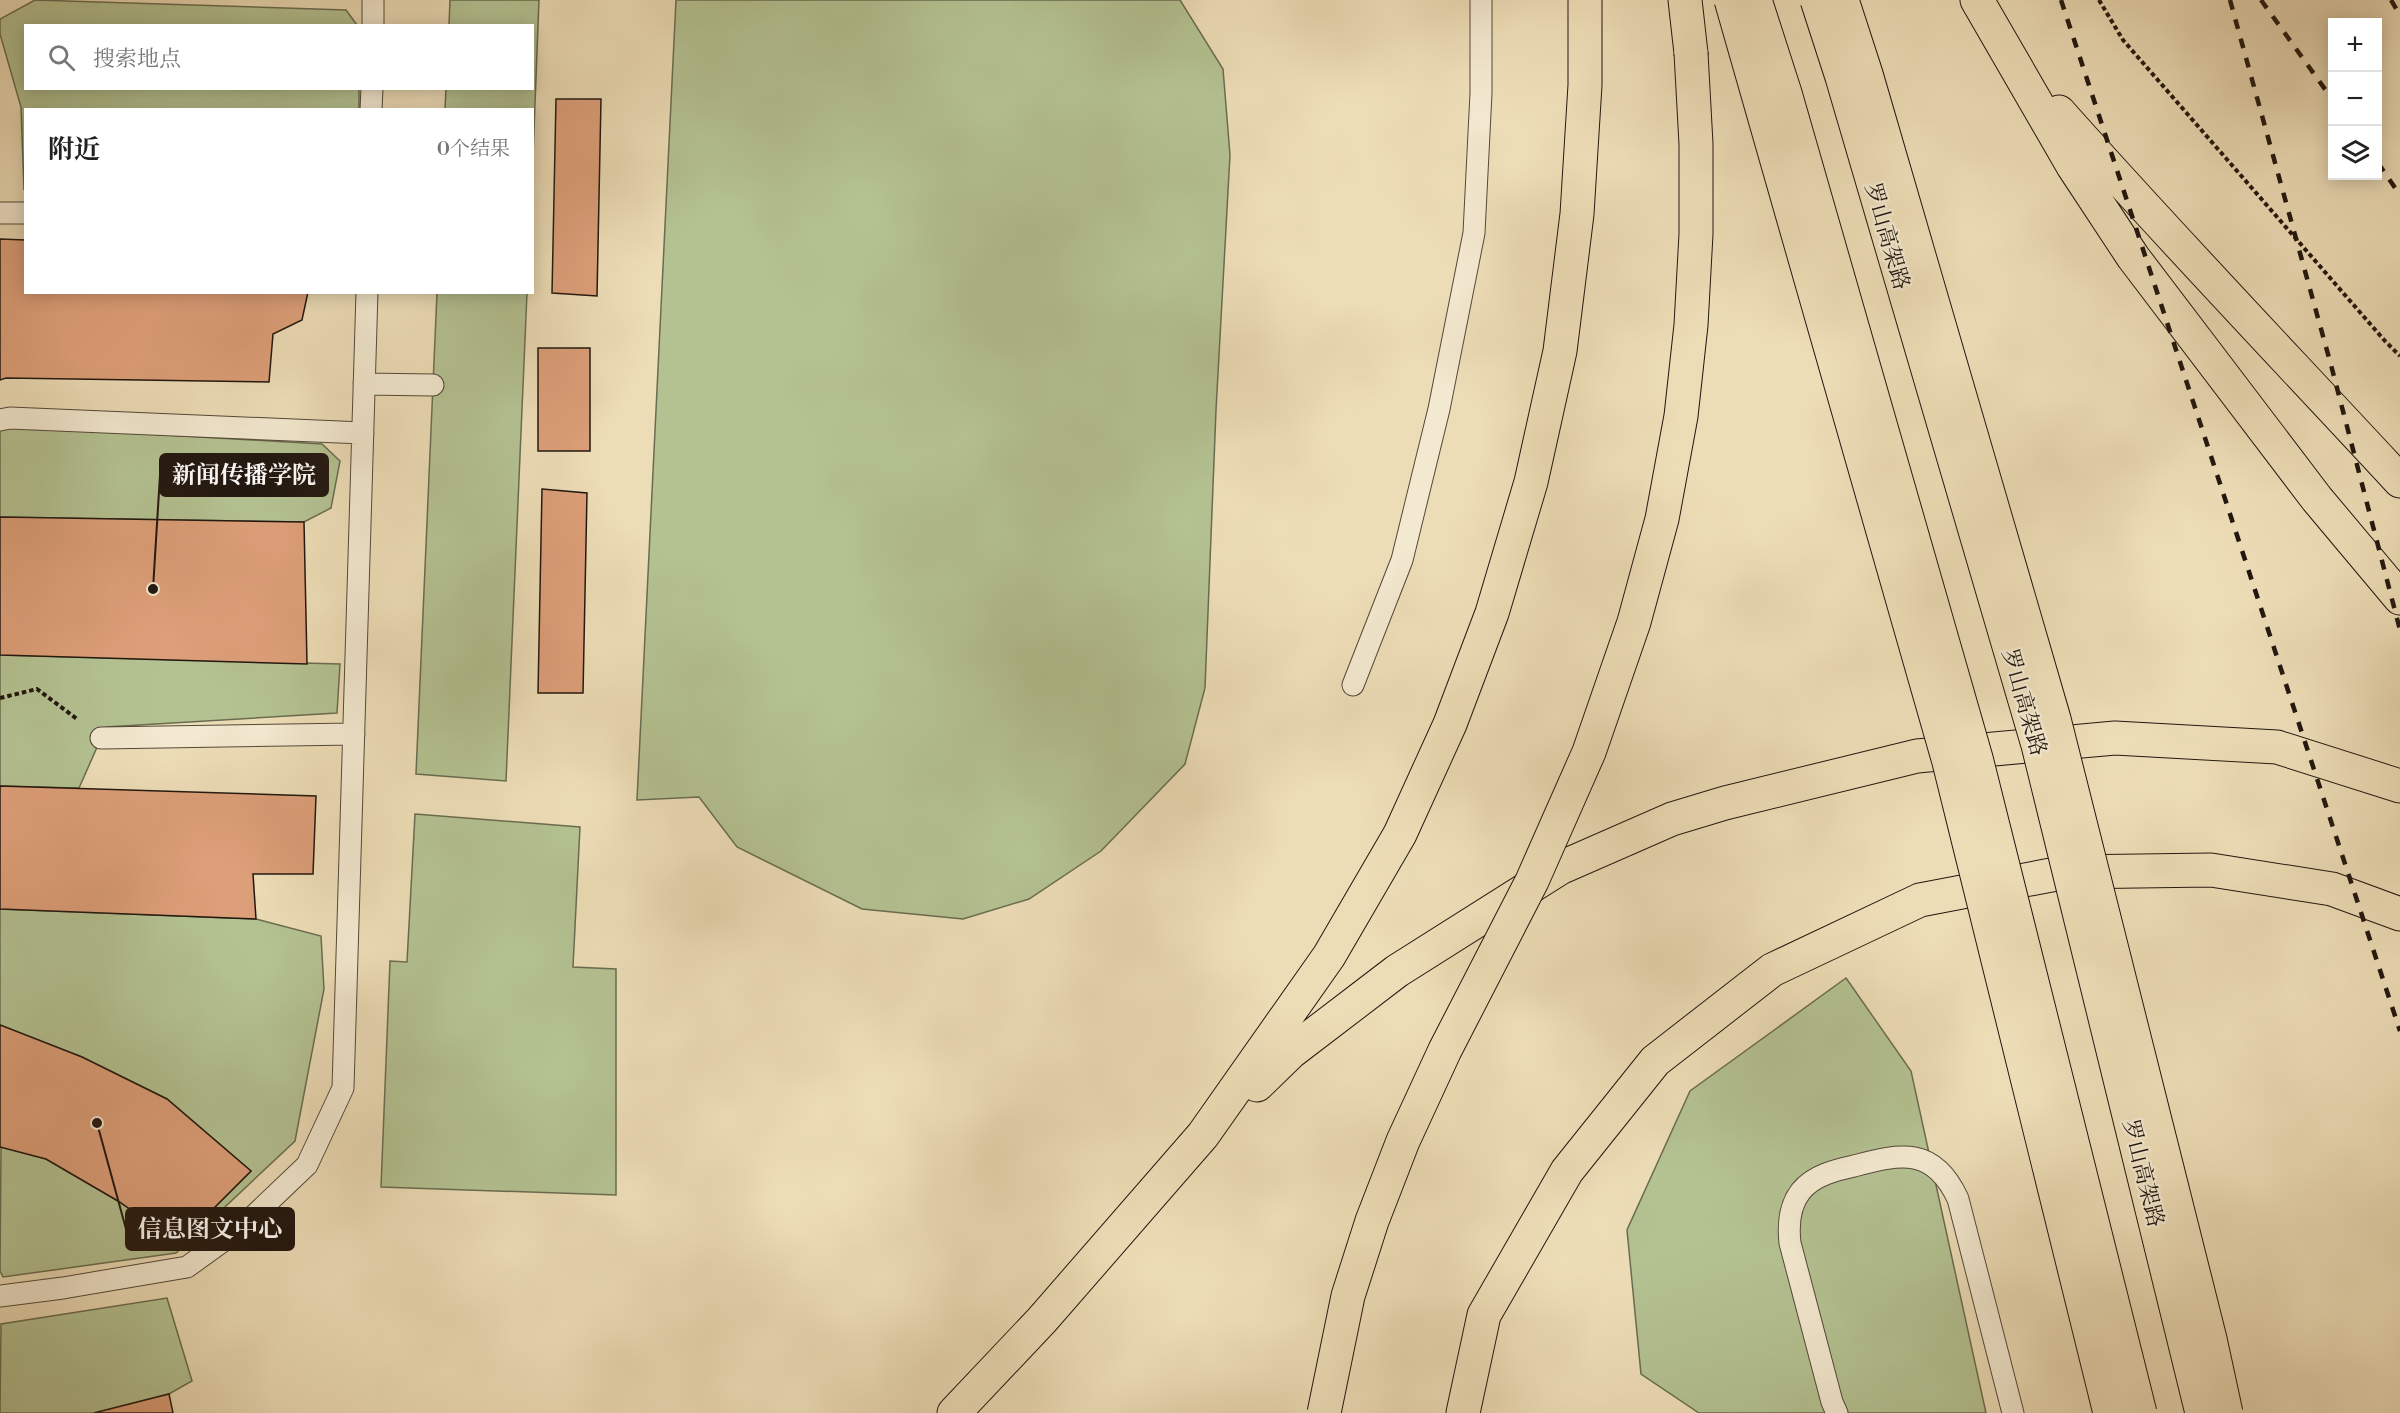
<!DOCTYPE html>
<html lang="zh">
<head>
<meta charset="utf-8">
<style>
	body { margin:0; font-family:"Libre Bodoni","Noto Serif SC",serif; background:#f6f6f6; color:#222 }
	.controls { position:absolute; right:18px; top:18px; display:grid; overflow:hidden; border-radius:0px; box-shadow:0 3px 15px #0003 }
	.controls button { width:54px; height:54px; display:grid; place-items:center; padding:0; border:0; border-bottom:2px solid #e0e0e0; background:#fff; color:#222; font:30px sans-serif }
	.list { margin:0; padding:0; list-style:none }
	h2 { display:flex; justify-content:space-between; align-items:center; height:78px; margin:0; padding:0 24px; font-size:26px }
	h2 small { font-size:20px; font-weight:400; color:#767676 }
	.icon { flex:none; width:33px; height:33px; fill:none; stroke:currentColor; stroke-width:2; stroke-linecap:round; stroke-linejoin:round }
	.map { position:relative; flex:none; width:2400px; height:1413px; overflow:hidden }
	.search { position:absolute; background:#fff; box-shadow:0 3px 15px #0003; left:24px; top:24px; width:510px; height:66px; display:flex; align-items:center; gap:15px; box-sizing:border-box; padding:0 21px; border-radius:0px; color:#767676; font-size:22px }
	.panel { position:absolute; background:#fff; box-shadow:0 3px 15px #0003; left:24px; top:108px; width:510px; height:186px; border-radius:0px }
	.map>svg:first-child { display:block }
	.green { fill:#b4c292; stroke:#6a6c50; stroke-width:1.5 }
	.building { fill:#dd9f79; stroke:#21170f; stroke-width:1.5 }
	.lines { fill:none; stroke-linecap:round; stroke-linejoin:round }
	.lane-casing { stroke:#544839; stroke-width:23 }
	.highway-casing { stroke:#21170f; stroke-width:35 }
	.path { stroke:#21170f; stroke-width:4; stroke-dasharray:4.5 3; stroke-linecap:butt }
	.lane { stroke:#f3e9d0; stroke-width:21 }
	.highway { stroke:#edddb7; stroke-width:33 }
	.rail { stroke:#21170f; stroke-width:4.5; stroke-dasharray:10 10; stroke-linecap:butt }
	.primary-bridge-casing { stroke:#21170f; stroke-width:35; stroke-linecap:butt }
	.highway-bridge-casing { stroke:#21170f; stroke-width:35; stroke-linecap:butt }
	.primary-bridge { stroke:#edddb7; stroke-width:33 }
	.highway-bridge { stroke:#edddb7; stroke-width:33 }
	.labels { text-anchor:middle; stroke-width:4.5; stroke-linejoin:round; paint-order:stroke }
	.street-label { font-size:22px; fill:#21170f; stroke:#f3e9d0 }
	.leader { fill:none; stroke:#21170f; stroke-width:2 }
	.callout-dot { fill:#21170f; stroke:#f3e9d0; stroke-width:2 }
	.callout { fill:#21170f; stroke:#21170f; stroke-width:2 }
	.callout-label { font-size:24px; text-anchor:middle; font-weight:bold; fill:#fff }
</style>
</head>
<body>
<div class="map">
<svg width="2400" height="1413" viewBox="0 0 2400 1413">
	<rect width="100%" height="100%" fill="#edddb7"/>
	<filter id="stains"><feTurbulence type="fractalNoise" baseFrequency=".00333" numOctaves="4"/><feColorMatrix values="0 0 0 0 .2 0 0 0 0 .09 0 0 0 0 .02 0 0 0 .5 -.17"/></filter>
	<radialGradient id="worn" r=".72"><stop offset=".6" stop-color="#630" stop-opacity="0"/><stop offset="1" stop-color="#630" stop-opacity=".3"/></radialGradient>
	<path class="green" d="M35,0l311,10 11,15 -331,1v62l333,1v20l-333,1 -2,80 -3,-83 -21,-73v-15z
		M450,0h89l-6,156 -1,-46 -87,-1 1,-20 86,-1v-62l-83,-1z
		M676,0h504l43,69 7,86 -14,255 -11,278 -20,76 -84,87 -72,48 -66,20 -101,-10 -125,-62 -38,-50 -62,3z
		M437,293h90l-21,488 -90,-7z
		M10,426l312,18 18,17 -9,47 -27,14 -304,-5v-89z
		M0,655l340,9 -3,49 -231,14 -27,61 -79,-2z
		M415,814l165,13 -7,140 43,2v226l-235,-8 9,-226 17,1z
		M0,909l256,10 65,17 3,53 -29,152 -119,112 -173,24 -3,-6 1,-124 45,12 72,42 61,42 72,-72 -84,-72 -85,-42 -82,-32z
		M1846,978l65,93 75,342h-287l-58,-39 -14,-144 63,-139z
		M167,1298l25,83 -23,13 -75,19h-94l1,-89z"/>
	<path class="building" d="M556,99h45l-4,197 -45,-3z
		M0,239l26,1v52h282l-6,28 -29,14 -4,48 -263,-4 -6,2z
		M538,348h52v103h-52z
		M542,489l45,4 -4,200h-45z
		M0,517l304,5 3,142 -307,-9z
		M0,786l316,10 -3,78h-60l3,45 -256,-10z
		M0,1025l82,32 85,42 84,72 -72,72 -61,-42 -72,-42 -46,-12z
		M169,1394l4,19h-79z"/>
	<g class="lines">
		<defs>
			<path id="lane" d="M373,0v26
				M371,110l1,-22
				M0,213h26
				M364,384l69,1
				M0,420l10,-2 353,15
				M1353,685l49,-125 37,-151 35,-176 7,-140v-93
				M101,738l253,-4
				M0,1296l63,-8 124,-21 54,-39 66,-63 36,-77 24,-796
				M1837,1413l-5,-11 -42,-159c-2,-18 -1,-37 11,-52 13,-16 35,-21 53,-25 48,-13 80,-19 104,33l55,214"/>
			<path id="highway" d="M1685,0l6,53
				M1977,0l96,166 60,91 184,242 83,99
				M2059,112c111,125 227,246 341,369
				M1257,1085l34,-33 106,-81 163,-103 112,-49 53,-16 192,-47 198,-18 162,9 123,39
				M954,1413l88,-93 161,-185 126,-179 71,-122 50,-110 42,-111 39,-131 29,-131 17,-137 8,-129v-85
				M1463,1413l21,-98 83,-144 88,-110 117,-91 148,-70 147,-28 144,-2 121,19 68,25"/>
		</defs>
		<use href="#lane" class="lane-casing"/>
		<use href="#highway" class="highway-casing"/>
		<path class="path" d="M2099,0l24,40 262,301 15,15
			M0,698l37,-9 40,30"/>
		<use href="#lane" class="lane"/>
		<use href="#highway" class="highway"/>
		<path class="rail" d="M2061,0l339,1031
			M2230,0l101,365 69,265
			M2261,0l71,99
			M2391,0l9,15
			M2378,163l22,32"/>
		<defs>
			<path id="primary-bridge" d="M1731,0l218,762 161,651
				M1842,0l24,74 188,645 156,620 16,74"/>
			<path id="highway-bridge" d="M1755,0l30,93 191,665 164,655
				M1817,0l25,77 196,668 164,668
				M1324,1413l24,-117 24,-75 31,-80 42,-91 87,-169 57,-129 45,-130 28,-103 19,-103 10,-91 5,-91v-90l-5,-91"/>
		</defs>
		<use href="#primary-bridge" class="primary-bridge-casing"/>
		<use href="#highway-bridge" class="highway-bridge-casing"/>
		<use href="#primary-bridge" class="primary-bridge"/>
		<use href="#highway-bridge" class="highway-bridge"/>
	</g>
	<g class="labels">
		<g class="street-label">
			<text transform="translate(1888 236) rotate(74)" y="8">罗山高架路</text>
			<text transform="translate(2025 702) rotate(74)" y="8">罗山高架路</text>
			<text transform="translate(2144 1173) rotate(76)" y="8">罗山高架路</text>
		</g>
	</g>
	<path class="leader" d="M153 589L160 475M97 1123L126 1229"/>
	<g class="callout-dot">
		<circle cx="153" cy="589" r="6"/>
		<circle cx="97" cy="1123" r="6"/>
	</g>
	<g class="callout">
		<rect x="160" y="454" width="168" height="42" rx="6"/>
		<rect x="126" y="1208" width="168" height="42" rx="6"/>
	</g>
	<g class="callout-label">
		<text x="244" y="483">新闻传播学院</text>
		<text x="210" y="1237">信息图文中心</text>
	</g>
	<rect width="100%" height="100%" filter="url(#stains)"/>
	<rect width="100%" height="100%" fill="url(#worn)"/>
</svg>
<div class="controls">
<button>+</button>
<button>−</button>
<button><svg class="icon" aria-label="layers" viewBox="0 0 24 24"><path d="M12 4l9 5-9 5-9-5zM3 14l9 5 9-5"/></svg></button>
</div>
<div class="search"><svg class="icon" aria-label="search" viewBox="0 0 24 24"><circle cx="10" cy="10" r="6"/><path d="M15 15l6 6"/></svg>搜索地点</div>
<section class="panel">
<h2>附近<small>0个结果</small></h2>
<ul class="list">
</ul>
</section>
</div>
</body>
</html>
